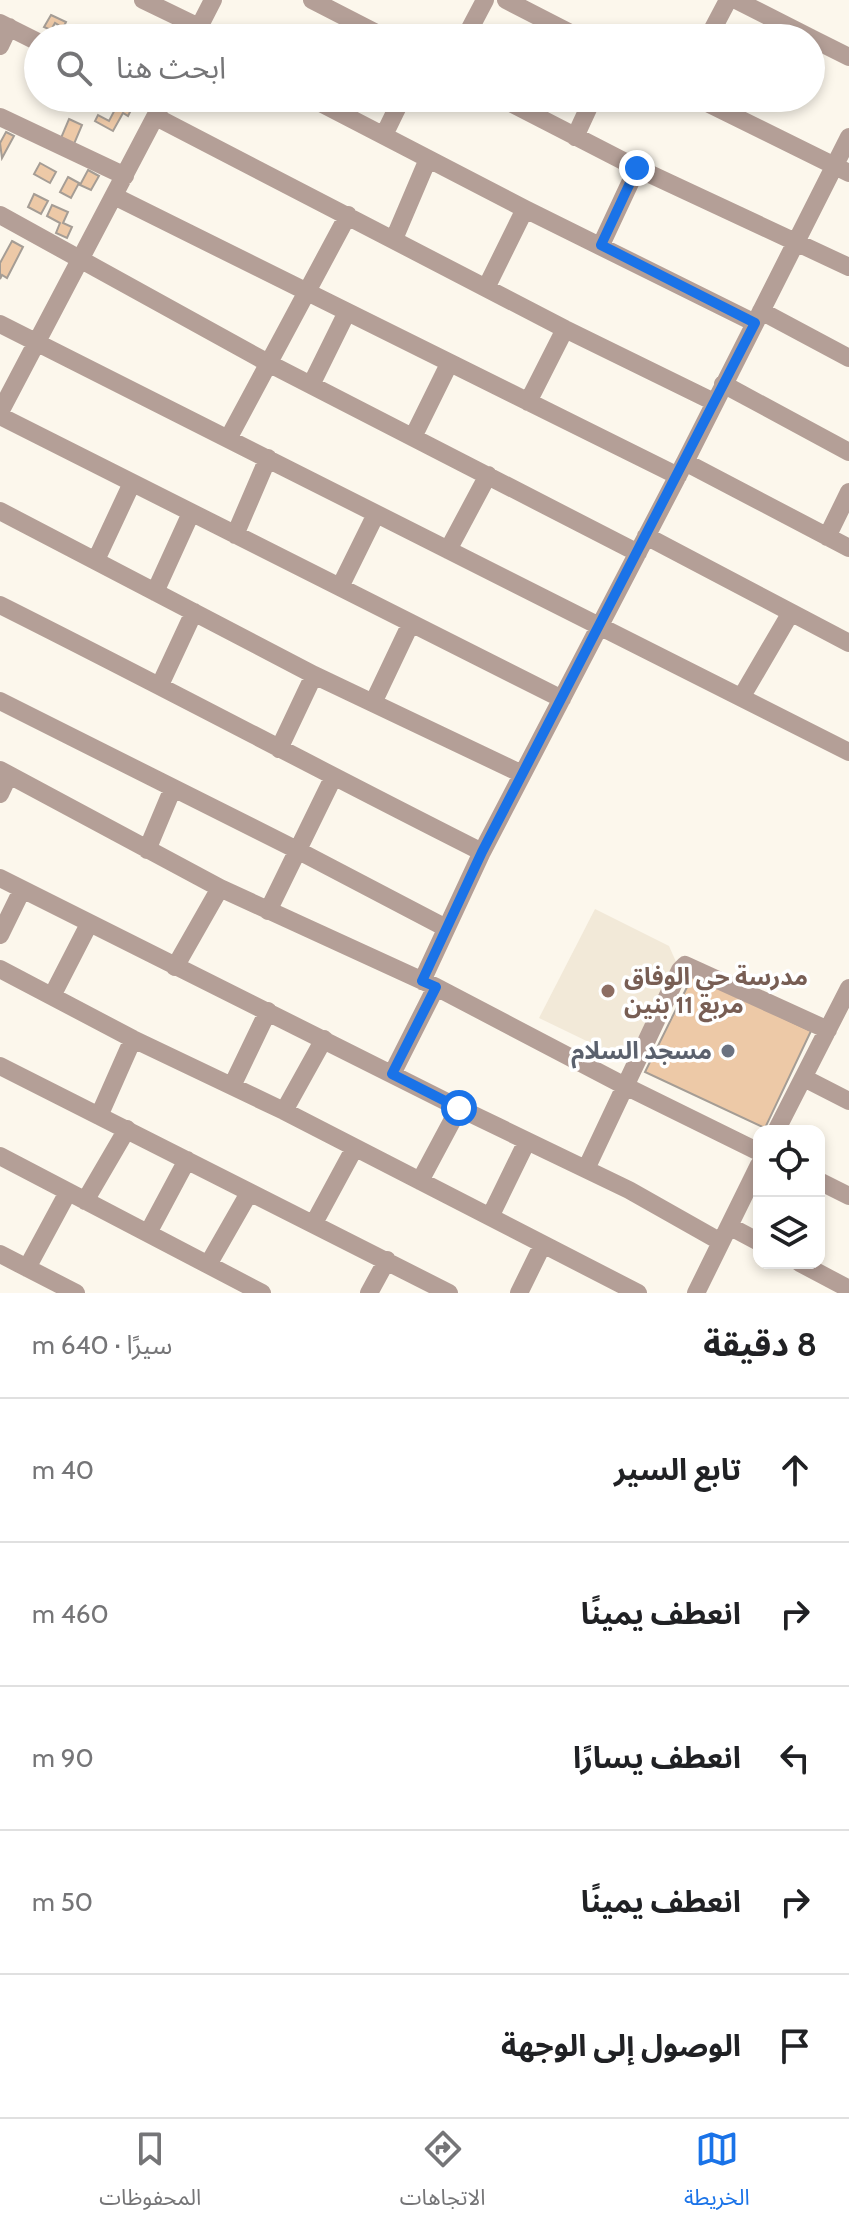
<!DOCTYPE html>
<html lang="ar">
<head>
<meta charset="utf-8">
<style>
	body { margin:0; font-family:Cabin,"Noto Sans Arabic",sans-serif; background:#f6f6f6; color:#202124; direction:rtl }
	.controls { position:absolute; right:24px; bottom:24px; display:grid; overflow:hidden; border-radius:16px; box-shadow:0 4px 12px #0003 }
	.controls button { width:72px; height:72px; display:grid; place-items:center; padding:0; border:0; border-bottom:2px solid #e0e0e0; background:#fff; color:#202124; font:40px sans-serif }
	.stop { position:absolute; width:24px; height:24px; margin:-18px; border:6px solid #1a73e8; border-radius:50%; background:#fff }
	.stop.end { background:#1a73e8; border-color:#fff; box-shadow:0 2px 8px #0008 }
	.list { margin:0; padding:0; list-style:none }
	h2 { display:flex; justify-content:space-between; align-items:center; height:104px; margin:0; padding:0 32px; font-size:34px }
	h2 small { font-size:26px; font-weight:400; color:#757577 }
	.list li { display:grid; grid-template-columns:52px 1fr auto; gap:24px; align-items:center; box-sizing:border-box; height:144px; padding:0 32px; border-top:2px solid #e0e0e0 }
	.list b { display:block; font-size:30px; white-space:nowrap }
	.list em { font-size:26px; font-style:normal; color:#757577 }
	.icon { flex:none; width:44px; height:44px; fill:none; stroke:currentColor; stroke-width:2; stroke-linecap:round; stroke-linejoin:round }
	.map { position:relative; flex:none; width:849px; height:1293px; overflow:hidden; direction:ltr }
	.search { position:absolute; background:#fff; box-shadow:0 4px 12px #0003; left:24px; right:24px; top:24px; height:88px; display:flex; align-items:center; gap:20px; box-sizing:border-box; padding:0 28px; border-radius:44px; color:#757577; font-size:30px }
	.sheet { height:824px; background:#fff }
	nav { display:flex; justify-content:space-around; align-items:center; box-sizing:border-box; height:112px; border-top:2px solid #e0e0e0; background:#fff; font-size:22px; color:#757577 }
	nav a { display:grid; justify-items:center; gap:4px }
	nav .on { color:#1a73e8 }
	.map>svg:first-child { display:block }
	.built { fill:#f2e9d8 }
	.building { fill:#edc9a7; stroke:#a59d95; stroke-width:2 }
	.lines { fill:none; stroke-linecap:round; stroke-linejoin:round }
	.minor { stroke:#b49f97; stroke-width:18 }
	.route { stroke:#1a73e8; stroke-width:10 }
	.education-dot { fill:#8d6e63; stroke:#fff; stroke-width:3 }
	.worship-dot { fill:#6b7280; stroke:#fff; stroke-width:3 }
	.labels { text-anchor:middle; stroke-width:7; stroke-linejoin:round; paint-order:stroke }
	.education-label { font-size:24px; font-weight:bold; fill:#785e54; stroke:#fff; text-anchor:start }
	.worship-label { font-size:24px; font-weight:bold; fill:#5b616d; stroke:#fff; text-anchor:end }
</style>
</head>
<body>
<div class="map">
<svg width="849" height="1293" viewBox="0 0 849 1293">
	<rect width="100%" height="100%" fill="#fcf7ec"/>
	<path class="built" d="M595,909l74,37 8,18 -51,96 -87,-42z"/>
	<path class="building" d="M51,15l15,7 -3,6 -8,-5 -4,7 -7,-3z
		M121,98l13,6 -6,12 -5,-3 -10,18 -18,-10 3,-6 11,6z
		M69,119l13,6 -8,19 -13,-6z
		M6,132l8,4 -12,22 -2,-15z
		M40,163l16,9 -6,11 -16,-9z
		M88,170l11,6 -8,14 -11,-5z
		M68,177l11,6 -8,15 -11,-6z
		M34,194l14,7 -7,13 -13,-7z
		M52,205l16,7 -5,11 9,4 -5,11 -11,-5 4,-10 -13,-7z
		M12,241l11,6 -16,31 -5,-3 -2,4v-16z
		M693,975l118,56 -46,97 -120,-56z"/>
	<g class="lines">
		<path class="minor" d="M143,0l56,27
			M312,0l74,38
			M506,0l74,38
			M736,0l75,38
			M0,23l38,19
			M195,35l18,-35
			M465,38l20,-38
			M708,38l20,-38
			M811,38l38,19
			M0,46l9,-19
			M311,98l214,111 230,114
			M501,98l136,70 212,99
			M697,98l152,75
			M0,117l125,59
			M156,117l409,212 149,73
			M384,135l18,-37
			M575,137l18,-39
			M114,196l564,280
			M0,215l270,149 368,189
			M394,239l34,-80
			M601,245l36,-77
			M487,286l38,-77
			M761,311l88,47
			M0,324l849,428
			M723,384l126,68
			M311,385l36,-73
			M528,402l37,-73
			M0,412l165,-314
			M0,416l562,283
			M413,437l36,-73
			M228,439l120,-224
			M685,462l164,86
			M0,511l314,164 208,99
			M235,535l33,-77
			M646,536l203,107
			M827,537l22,-45
			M448,550l40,-75
			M96,560l36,-77
			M340,587l36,-73
			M155,592l36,-79
			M0,605c162,81 321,166 482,247
			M160,685l34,-73
			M742,696l48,-82
			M0,701l297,149 149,78
			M373,703l38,-80
			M279,749l35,-74
			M0,770l220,118 216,99 187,98 136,67
			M0,794l9,-19
			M147,850l26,-62
			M0,878l459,230 170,82 92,52
			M268,911l65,-133
			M0,935l22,-45
			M175,967l45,-79
			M0,969l133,70 151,72 354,182
			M422,981l60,-129 203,-390 164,-325
			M52,996l37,-72
			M0,1066l449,227
			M392,1074l44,-87
			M804,1078l45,23
			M232,1086l36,-75
			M284,1111l40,-72
			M99,1116l34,-77
			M776,1131l73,-143
			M0,1156l262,137
			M586,1169l94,-199 5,-5 143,65
			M420,1181l39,-73
			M819,1181l30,15
			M85,1201l42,-72
			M490,1217l37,-76
			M314,1223l40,-74
			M729,1226l30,16
			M148,1233l39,-73
			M0,1254l76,39
			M209,1263l40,-70
			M800,1263l49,26
			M27,1268l41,-76
			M369,1293l18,-33
			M519,1293l24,-49
			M696,1293l63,-128"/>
	</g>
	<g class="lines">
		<path class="route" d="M459,1108l-67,-34 44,-87 -14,-6 60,-129 273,-529 -154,-78 36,-77"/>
	</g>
	<circle class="education-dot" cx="608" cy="991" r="8"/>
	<circle class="worship-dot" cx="728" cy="1051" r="8"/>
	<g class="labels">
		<g class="education-label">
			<text x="624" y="985">مدرسة حي الوفاق<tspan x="624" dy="28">مربع 11 بنين</tspan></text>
		</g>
		<g class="worship-label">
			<text x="712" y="1059">مسجد السلام</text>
		</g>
	</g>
</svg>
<div class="controls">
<button><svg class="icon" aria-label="locate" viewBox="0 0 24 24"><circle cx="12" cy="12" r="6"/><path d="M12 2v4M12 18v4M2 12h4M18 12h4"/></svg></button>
<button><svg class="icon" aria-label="layers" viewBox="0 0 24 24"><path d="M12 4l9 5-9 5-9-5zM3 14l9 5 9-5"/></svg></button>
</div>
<div class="stop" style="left:459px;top:1108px"></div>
<div class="stop end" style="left:637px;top:168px"></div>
<div class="search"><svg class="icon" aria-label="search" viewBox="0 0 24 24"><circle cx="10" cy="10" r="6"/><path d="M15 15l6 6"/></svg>ابحث هنا</div>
</div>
<section class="sheet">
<h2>8 دقيقة<small>سيرًا · 640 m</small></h2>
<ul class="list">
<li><svg class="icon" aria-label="ahead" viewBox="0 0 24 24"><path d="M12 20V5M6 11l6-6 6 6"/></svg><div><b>تابع السير</b></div><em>40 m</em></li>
<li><svg class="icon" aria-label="right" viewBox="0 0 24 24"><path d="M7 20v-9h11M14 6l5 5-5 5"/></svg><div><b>انعطف يمينًا</b></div><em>460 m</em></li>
<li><svg class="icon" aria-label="left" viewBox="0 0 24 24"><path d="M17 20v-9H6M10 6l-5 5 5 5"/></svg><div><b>انعطف يسارًا</b></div><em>90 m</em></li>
<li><svg class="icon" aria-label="right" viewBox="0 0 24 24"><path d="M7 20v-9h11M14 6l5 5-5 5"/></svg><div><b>انعطف يمينًا</b></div><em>50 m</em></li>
<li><svg class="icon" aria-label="arrive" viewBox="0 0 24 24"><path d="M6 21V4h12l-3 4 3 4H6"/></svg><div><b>الوصول إلى الوجهة</b></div></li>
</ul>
</section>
<nav>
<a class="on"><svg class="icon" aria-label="map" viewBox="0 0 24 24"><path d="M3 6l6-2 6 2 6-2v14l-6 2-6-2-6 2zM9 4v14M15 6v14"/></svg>الخريطة</a>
<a><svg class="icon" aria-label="directions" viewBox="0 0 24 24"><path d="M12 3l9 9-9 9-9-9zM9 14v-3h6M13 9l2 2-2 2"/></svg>الاتجاهات</a>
<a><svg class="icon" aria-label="saved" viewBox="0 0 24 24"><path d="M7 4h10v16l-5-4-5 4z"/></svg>المحفوظات</a>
</nav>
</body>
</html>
